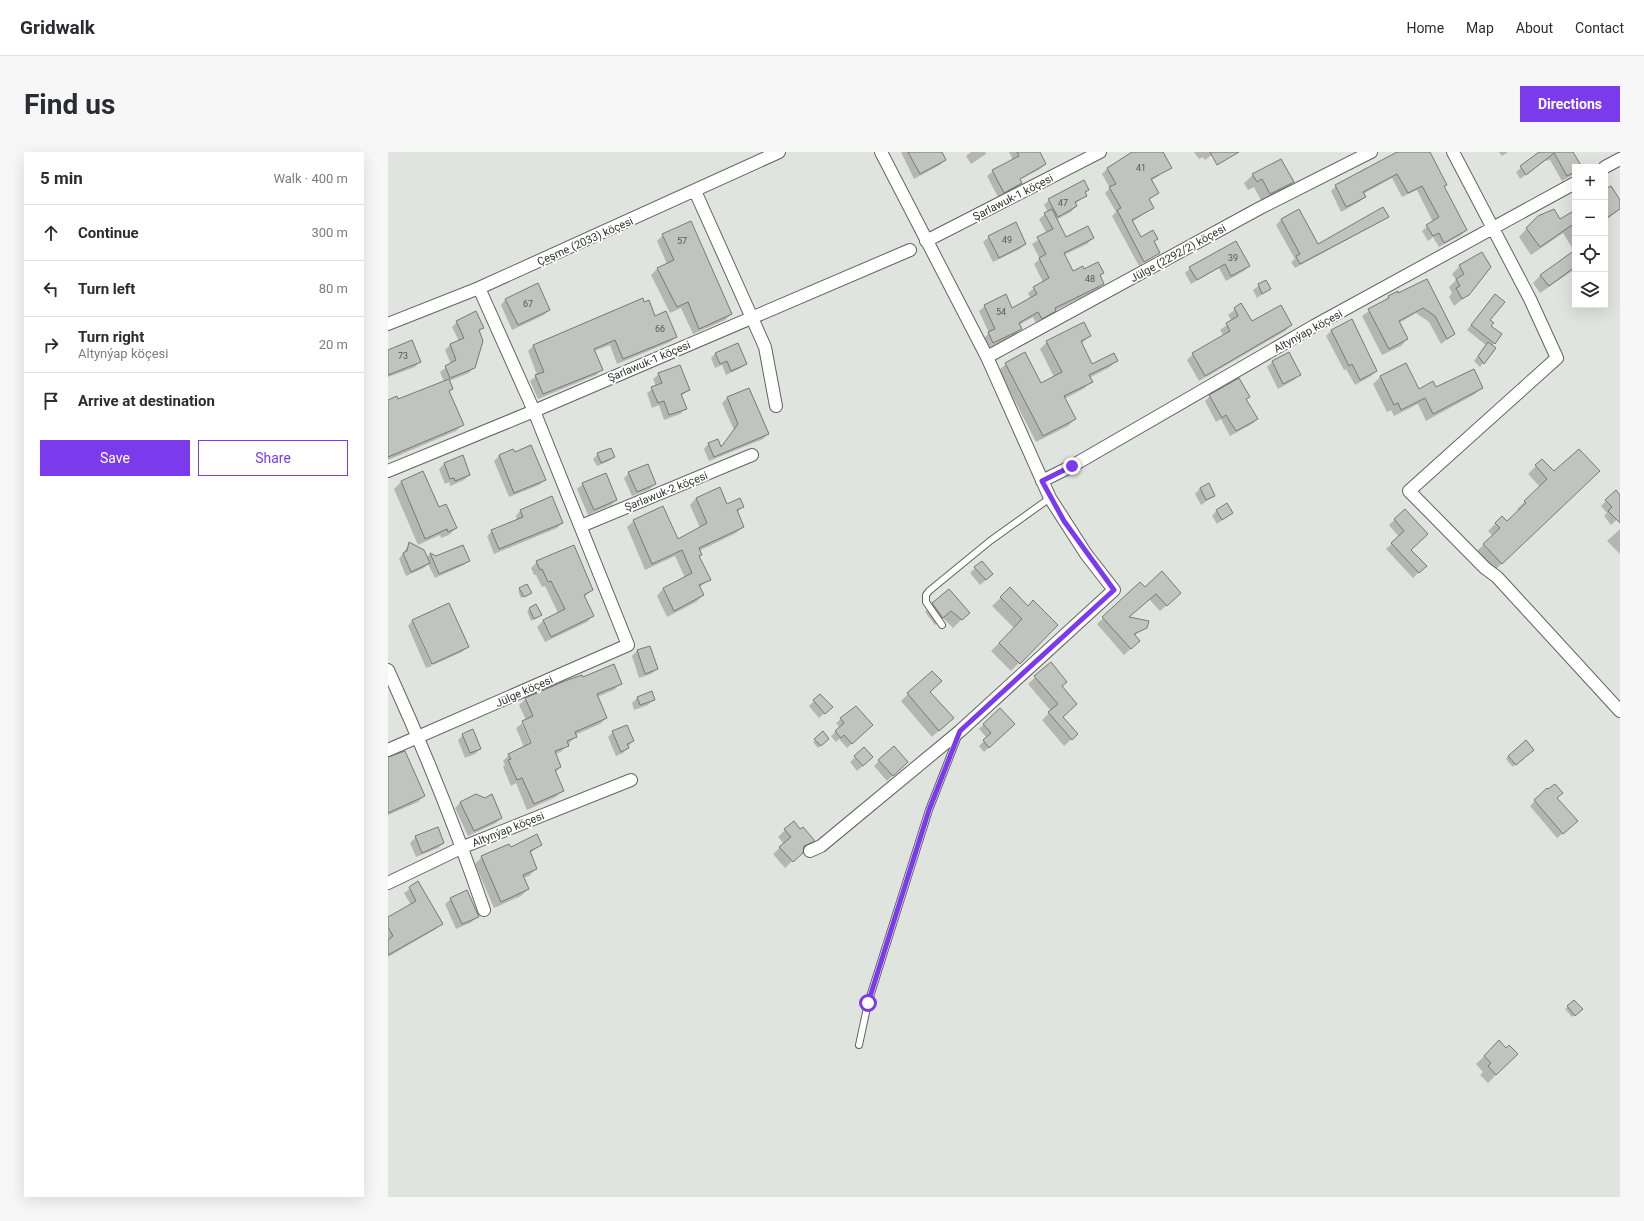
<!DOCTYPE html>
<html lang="en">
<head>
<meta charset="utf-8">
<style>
	body { margin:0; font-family:Roboto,sans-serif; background:#f7f7f7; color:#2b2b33 }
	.controls { position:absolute; right:12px; top:12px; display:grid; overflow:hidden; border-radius:0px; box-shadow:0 4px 16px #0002 }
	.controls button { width:36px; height:36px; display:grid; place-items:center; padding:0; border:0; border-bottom:1px solid #e1e1e2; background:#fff; color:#2b2b33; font:20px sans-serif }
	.stop { position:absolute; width:12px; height:12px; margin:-9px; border:3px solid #7c3aed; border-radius:50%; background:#fff }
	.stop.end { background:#7c3aed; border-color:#fff; box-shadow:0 1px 4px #0008 }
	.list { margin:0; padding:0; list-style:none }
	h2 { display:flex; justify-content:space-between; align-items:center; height:52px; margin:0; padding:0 16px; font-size:17px }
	h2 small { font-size:13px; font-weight:400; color:#7c7c81 }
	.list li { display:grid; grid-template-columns:26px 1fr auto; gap:12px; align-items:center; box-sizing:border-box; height:56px; padding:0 16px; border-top:1px solid #e1e1e2 }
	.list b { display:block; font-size:15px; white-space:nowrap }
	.list p { margin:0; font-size:13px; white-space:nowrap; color:#7c7c81 }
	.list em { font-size:13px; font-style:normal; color:#7c7c81 }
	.actions { display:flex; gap:8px; padding:12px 16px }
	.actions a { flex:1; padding:9px 0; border:1px solid #7c3aed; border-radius:0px; text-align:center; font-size:14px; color:#7c3aed }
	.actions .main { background:#7c3aed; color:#fff }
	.icon { flex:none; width:22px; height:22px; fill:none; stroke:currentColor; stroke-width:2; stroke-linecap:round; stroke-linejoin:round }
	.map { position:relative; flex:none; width:1232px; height:1045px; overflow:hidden; border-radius:0px }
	header { display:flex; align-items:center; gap:24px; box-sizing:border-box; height:56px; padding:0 20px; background:#fff; border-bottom:1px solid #e1e1e2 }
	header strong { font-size:19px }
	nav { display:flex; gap:22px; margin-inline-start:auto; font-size:14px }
	.intro { display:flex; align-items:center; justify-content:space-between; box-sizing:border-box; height:96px; padding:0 24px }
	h1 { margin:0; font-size:28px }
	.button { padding:10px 18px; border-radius:0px; background:#7c3aed; color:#fff; font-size:14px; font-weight:700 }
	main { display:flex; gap:24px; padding:0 24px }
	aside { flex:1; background:#fff; border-radius:0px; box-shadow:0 4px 16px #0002 }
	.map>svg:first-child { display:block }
	.shadow { fill:#0003; fill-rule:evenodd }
	.building { fill:#c0c4be; stroke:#767a74 }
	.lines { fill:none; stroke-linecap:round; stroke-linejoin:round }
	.lane-casing { stroke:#60645f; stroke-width:8 }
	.street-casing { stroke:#60645f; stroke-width:14 }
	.lane { stroke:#fff; stroke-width:6 }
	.street { stroke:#fff; stroke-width:12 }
	.route { stroke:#7c3aed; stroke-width:5 }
	.labels { text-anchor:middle; stroke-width:3.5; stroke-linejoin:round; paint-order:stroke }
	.number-label { font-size:9px; fill:#565854 }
	.street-label { font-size:11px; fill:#323431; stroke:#fff }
</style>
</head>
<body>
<header>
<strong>Gridwalk</strong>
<nav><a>Home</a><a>Map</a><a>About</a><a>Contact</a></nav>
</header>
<div class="intro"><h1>Find us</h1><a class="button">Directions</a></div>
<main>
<aside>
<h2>5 min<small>Walk · 400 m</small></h2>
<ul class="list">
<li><svg class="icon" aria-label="ahead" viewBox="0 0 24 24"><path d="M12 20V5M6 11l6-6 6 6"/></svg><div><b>Continue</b></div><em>300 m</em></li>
<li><svg class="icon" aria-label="left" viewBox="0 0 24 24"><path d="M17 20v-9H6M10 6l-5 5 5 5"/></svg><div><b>Turn left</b></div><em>80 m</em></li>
<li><svg class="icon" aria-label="right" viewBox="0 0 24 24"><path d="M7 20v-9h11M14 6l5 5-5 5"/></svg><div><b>Turn right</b><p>Altynýap köçesi</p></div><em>20 m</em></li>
<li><svg class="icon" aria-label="arrive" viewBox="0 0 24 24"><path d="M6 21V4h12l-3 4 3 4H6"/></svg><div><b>Arrive at destination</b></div></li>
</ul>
<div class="actions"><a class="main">Save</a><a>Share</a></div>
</aside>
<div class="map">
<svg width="1232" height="1045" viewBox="0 0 1232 1045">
	<rect width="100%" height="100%" fill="#e0e4de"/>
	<path class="shadow" d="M513,0h40l4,8 -5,5 -26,14z
		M583,0h14l1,2 -15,10 -5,-8z
		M621,0h30l6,12 -5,5 -21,11 2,3 -5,5 -18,9 -11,-21 6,-5 20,-11z
		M747,0h27l8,16 -19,13 6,12 -9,7 5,8 -21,14 9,16 15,1 -3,3 6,10 -20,14 -27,-50 4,-4 -11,-19 5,-5 -8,-14 6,-6z
		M806,0h22l-11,8 -2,-3 -4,2z
		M1011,0h30l17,32 -3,3 23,43 -5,5 -22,12 -6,-10 -5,4 -6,-10 11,-9 -16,-32 -15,7 -10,-19 -29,16 2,3 -6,5 -18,10 -10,-21 5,-5z
		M1111,0h9l-6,4z
		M1152,0h32l9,15h-6v6l-13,8 -12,-21 -5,1 -25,18 -4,-7z
		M865,23l40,7 -8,8 -23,12 -8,-15 -6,3 -4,-7z
		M700,38l-4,3 1,3 -10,8 1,2 -5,6 -15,8 9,18h28l-6,6 -23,11 9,17 11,-2 19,3 -3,3 3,7 -5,6 -43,22 -6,5 -13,7 -3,-6 -14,8 2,4 -6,6 -28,13 -4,-9 6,-6 -10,-22 6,-5 27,4 19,-11 -3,-6 15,-11 -9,-18 6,-5 -8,-15 15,-10 -8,-15 9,-7 -4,-7 5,-5z
		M1217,39l15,11v7l-15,12z
		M911,58l19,35 69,-29 -5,5 -87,47 -4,-6 4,-3 -19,-34 5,-5z
		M1187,58v59l-35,24 -7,-10 8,-8 33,-24 -11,-18 -32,22 -12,-18 11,-12 30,-5z
		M275,83l68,79 -6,6 -32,14 -12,-26 -11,5 -19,-38 6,-6 10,-5 -10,-23z
		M601,85l36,7 -5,5 -27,13 -10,-20z
		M848,90l13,24 -5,5 -18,10 -7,-13 -28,16 -6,-11 5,-5z
		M1094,101l-14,42 -14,11 -5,-9 3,-4 -3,-6 7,-7 -4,-6 8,-8z
		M877,129l5,8 -13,9 -4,-8z
		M1039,129l27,53 -13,10 -12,-22 -13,-9 -17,10 8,16 -6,7 -19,9 -20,-39 27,-19z
		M118,147l43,11 -5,5 -32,15 -11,-25z
		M254,147l12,18 22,20 -6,5 -53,22 -7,-19 -16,6 8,18 -6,6 -58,24 -8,-18 7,-6 -9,-24 5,-5z
		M1103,148l-3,21 2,5 11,8 -9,12 3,2 -15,19 -6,-6 12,-16 -19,-15z
		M853,153l10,18 40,2 -6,6 -86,50 -12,-21 6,-6 31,-18 -4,-6 12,-9 -4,-6z
		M964,168l24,51 -5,5 -16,9 -9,-16 -2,1 -18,-34 5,-5z
		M69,170l26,5 -4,5 -5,35 -5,6 -20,8 3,8 -3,3 14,32 -7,7 -68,29v-59l9,-1 47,-18 -4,-10 11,-8 -6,-14 5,-5 9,-4 -7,-14z
		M702,184l-9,8 11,21 25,-5 -7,7 -21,11 2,3 -6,7 -21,11 11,20 -7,7 -32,16 -37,-72 7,-6 34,20 14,-7 -14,-28 7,-7z
		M0,199l32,11 -5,5 -27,10z
		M900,201l11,22 -5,5 -16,9 -11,-22 5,-5z
		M327,202l31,10 -5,4 -15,7 -4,-10 -7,3 -4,-10z
		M1018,212l13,26 63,-3 -7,7 -49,27 -8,-17 -24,12 -3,-6 -4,2 -14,-28 7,-7z
		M271,222l30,16 -8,6 4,13 -5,5 -16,6 -5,-15 -7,3 -5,-15 9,-7 -3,-7z
		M361,237l19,45 -5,5 -54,22 -5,-12 5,-6 12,5 13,-18 -12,-27 5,-5z
		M822,244l39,1 -3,3 11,19 -5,5 -22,12 -9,-17 -5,3 -11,-21z
		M125,299l32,29 -6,5 -30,12 -15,-36 5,-5z
		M210,302l16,3 -5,4 -12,5 -4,-7z
		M1154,308l12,13 37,6 -97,92 -18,-19 17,-16 -5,-5 14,-14 5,5 12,-11 -2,-2 23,-22 -12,-13z
		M56,312l25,11 -5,5 -14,6 -1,-4 -4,2 -6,-15z
		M35,320l16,36 17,20 -7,7 -8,3 -1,-3 -22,10 -24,-56 7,-7z
		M241,321l26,10 -5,6 -18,7 -8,-18z
		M195,332l33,16 -5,5 -23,10 -11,-26z
		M331,336l7,17 17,1 -6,7 6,14 -7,6 -37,18 2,4 -2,2 10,22 -10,9 4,7 -7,7 -29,15 -10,-21 6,-7 22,-11 -10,-22 -30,14 -18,-43 7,-6 44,19 22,-12 -10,-23 6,-7z
		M812,336l14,8 -13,9 -6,-11z
		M1232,344v21l-9,8 -7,-9 3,-3 -6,-7 5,-5z
		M133,358l41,13 -5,5 -63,26 -7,-18 5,-5 25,-11 -1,-4z
		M829,358l15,3 -15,11 -5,-8z
		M1017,358l5,40 15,16 -12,12 -27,-29 13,-12 -10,-12z
		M1232,377v25l-13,-13z
		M22,391l17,14 3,-3 6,3 33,3 -5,5 -29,13 -7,-14 -4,4 -18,8 -7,-17z
		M149,410l55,28 -8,7 9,19 -6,6 -42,20 -8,-15 6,-6 15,-8 -13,-27 -3,1 -6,-12h-2l-3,-7z
		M587,416l12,11 -7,6 -10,-12z
		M752,431l5,6 29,10 -14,12 -11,-12 -21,19 20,4v3l-14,11 5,5 -15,14 -27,-31z
		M132,437l8,6 -7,3 -3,-7z
		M622,437l18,18 29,18 -46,46 -20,-20 23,-23 -22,-22z
		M545,452l35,9 -15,15 -10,-10 -8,7 -10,-13z
		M148,454l5,9 -10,6 -4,-10z
		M25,468l54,27 -5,5 -29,13z
		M24,469l20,45 -6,2 -18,-42z
		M261,495l8,22 -6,5 -12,4 -7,-22 5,-5z
		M662,511l11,24 15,17 -14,13 15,17 -13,12 -22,-26 9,-9 -23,-27z
		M194,526l39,5 -7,7 -17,7 9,21 -6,6 -25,11 1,1 -15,16 -6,2 5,13 -5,6 7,18 -6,6 -29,13 -11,-27 -5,3 -8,-19 2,-2 -2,-4 6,-6 15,-8 -8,-19 10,-8 -7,-15 7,-6zM134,571h2l10,24 -2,1z
		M263,541l3,6 -6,6 -14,5 -2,-7 5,-5z
		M520,542l37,31 -13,12 -31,-36z
		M432,543l6,17 -7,6 -10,-12z
		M612,557l9,20 -25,23 -5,-6 8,-8 -8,-9z
		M453,567l25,11 -19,18 -8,-9 -3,3 -5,-6 9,-8 -4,-5z
		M225,580l20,9 -10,12 -7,3 -8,-19z
		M435,581l5,6 -10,9 -5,-6z
		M75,583l17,14 -5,5 -10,4 -7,-18z
		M476,596l3,14 -10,9 -7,-9z
		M1143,600l-18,15 -7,-8 2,-3z
		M0,606l36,38 -6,6 -30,13z
		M491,609l23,6 -15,14 -13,-15z
		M1159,637l9,9 15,29 -14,11 -27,-32z
		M73,650l40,16 -5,5 -28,13 -13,-28z
		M397,678h15l13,11 -28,27 -12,-14 11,-10 -6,-7z
		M28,685l27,6 -5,5 -22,9 -6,-14z
		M153,693l-11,8 6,16 -7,7 -6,2 5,11 -7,7 -27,12 -19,-44 7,-7 28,-9z
		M30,731l23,41 -5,5 -48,28v-39l23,-13 -7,-12z
		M63,747l26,17 -5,6 -16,7 -11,-25z
		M1186,849l7,8 -9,8 -7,-8z
		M1111,890l7,7 11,5 -29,29 -8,-8 3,-3 -7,-8z"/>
	<path class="building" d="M520,0h34l4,8 -26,14z
		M629,0h23l6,12 -26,15 2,4 -18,10 -12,-23 27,-14z
		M744,0h31l9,16 -21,11 8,14 -10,6 5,9 -22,12 9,17 12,-7 5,9 -4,2 6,12 -16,9 -27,-52 4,-2 -12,-21 7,-3 -9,-16z
		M822,0h29l-22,13z
		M1009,0h33l17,33 -3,1 23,44 -23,13 -5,-10 -6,3 -7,-11 13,-8 -17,-31 -14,7 -11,-19 -34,18 3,5 -20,10 -11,-22z
		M1151,0h34l9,15h-7v5l-8,4 -13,-23 -28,22 -6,-9z
		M893,7l13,23 -24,12 -8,-15 -5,3 -5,-8z
		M696,28l5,10 -4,2 2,4 -12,6 2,4 -19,11 -10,-18z
		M1223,34l9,14v9l-15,10v-30z
		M995,55l6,10 -89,47 -4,-8 4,-2 -19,-35 18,-10 19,35z
		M664,57l14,28 22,-11 6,12 -30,15 9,18 10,-5 1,3 14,-7 6,11 -4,2 4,9 -49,24 1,3 -14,8 -4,-7 -19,11 3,6 -29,14 -5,-11 7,-3 -11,-24 22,-11 6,14 25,-14 -4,-7 16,-9 -10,-20 7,-4 -9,-17 16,-8 -9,-16z
		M1166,57l6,10 15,-9v13l-35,24 -14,-19 12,-12z
		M303,69l41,93 -33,15 -11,-27 -11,5 -20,-39 17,-8 -12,-26z
		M628,70l10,22 -27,14 -11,-22z
		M848,89l14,25 -19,10 -6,-12 -28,16 -8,-13z
		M1187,98v17l-26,19 -9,-11z
		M1094,100l9,15 -22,28 -7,4 -6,-11 4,-2 -4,-7 8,-5 -5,-9z
		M1039,127l28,55 -8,5 -12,-23 -12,-8 -24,13 9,18 -19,10 -21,-40 21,-11 -1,-2 10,-5v2z
		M878,128l5,9 -9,5 -4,-10z
		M150,131l12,27 -32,15 -13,-26z
		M1107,142l10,8 -15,18 4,3 -3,3 11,8 -7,10 -24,-19z
		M255,146l1,4 5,-2 6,16 11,-5 11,26 -54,22 -8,-19 -21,9 9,21 -60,24 -8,-19 9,-3 -11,-27z
		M853,151l11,18 29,-16 11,20 -87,51 -13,-23 38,-22 -4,-8 12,-7 -4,-8z
		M88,159l8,17 -5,2 4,11 -8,27 -25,10 -5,-12 11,-6 -6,-16 14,-6 -8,-17z
		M964,167l25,52 -17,9 -8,-16 -3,2 -18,-36z
		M696,170l7,14 -10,5 11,23 22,-11 4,8 -29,14 4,7 -29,14 12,23 -33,17 -38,-73 20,-11 16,31 21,-11 -16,-31z
		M24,188l9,22 -33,13v-25z
		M1100,190l8,6 -12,16 -6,-8z
		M350,191l9,21 -16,7 -4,-10 -7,3 -5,-11z
		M901,200l12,23 -18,9 -11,-23z
		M1018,211l13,26 14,-8 3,6 38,-18 9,19 -50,26 -8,-16 -24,12 -3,-7 -4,2 -14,-29z
		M292,213l10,25 -9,4 6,15 -18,6 -5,-14 -6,2 -7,-16 11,-4 -4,-10z
		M851,226l11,19 -4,2 12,20 -22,12 -10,-16 -4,3 -13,-23z
		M61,227l4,10 -4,2 15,34 -76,32v-57l9,-4 1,3z
		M361,236l20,46 -55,23 -6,-14 10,-4 3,8 17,-23 -11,-27z
		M143,293l15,35 -32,13 -15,-38 14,-6 2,3z
		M223,296l4,9 -14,6 -4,-10z
		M1191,297l21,22 -98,93 -19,-20 17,-16 -5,-5 7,-7 5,5 19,-18 -2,-2 23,-22 -12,-14 7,-6 12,12z
		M75,303l7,20 -15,6 -1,-3 -4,1 -6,-16z
		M260,312l8,20 -19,8 -9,-20z
		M35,319l16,36 7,-3 11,24 -9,4 -1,-3 -22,10 -24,-58z
		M218,321l11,27 -23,10 -12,-27z
		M821,331l6,13 -9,4 -6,-12z
		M332,335l7,17 13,-6 4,9 -7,3 7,17 -45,21 3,7 -3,1 12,24 -12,5 5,10 -30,16 -11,-23 29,-15 -10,-23 -30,14 -19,-44 30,-14 15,33 29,-16 -11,-25z
		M1228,338l4,5v28l-12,-12 4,-4 -7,-7z
		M164,344l11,27 -64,26 -8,-19 32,-13 -3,-7z
		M839,351l6,10 -11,7 -6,-10z
		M1017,357l23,25 -17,16 16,16 -8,7 -28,-30 13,-12 -10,-12z
		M21,390l15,8 6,13 -19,9 -8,-19 4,-2z
		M75,393l7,16 -31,13 -9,-21 6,3z
		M186,393l19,45 -9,5 10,21 -43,21 -8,-17 22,-11 -14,-28 -3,1 -6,-13 -2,1 -4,-9z
		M594,409l11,13 -7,6 -12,-13z
		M774,419l19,22 -14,13 -11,-12 -27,23 20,4 -2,7 -13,6 6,7 -9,8 -29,-32 38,-35 5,5z
		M139,432l5,9 -8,4 -5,-9z
		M622,435l18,19 5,-6 25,25 -38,39 -21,-21 23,-24 -22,-22z
		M561,437l21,24 -8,7 -11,-9 -8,7 -11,-15z
		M61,451l20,44 -37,17 -20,-44z
		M148,452l6,11 -8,4 -5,-11z
		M262,494l8,23 -13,5 -8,-24z
		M663,510l16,20 -5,4 15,18 -14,13 15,17 -6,6 -24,-28 10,-8 -24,-28z
		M226,512l8,20 -25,10 10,24 -32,14 2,5 -10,4 2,5 -14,5 6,16 -6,3 9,21 -30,13 -12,-26 -5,2 -9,-20 3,-1 -3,-5 23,-11 -9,-22 11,-5 -8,-18 40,-17 17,-6 1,2z
		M544,519l10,10 -12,11 24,26 -15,13 -32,-38z
		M264,539l3,9 -15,5 -3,-8z
		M432,542l13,13 -8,7 -12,-14z
		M468,554l17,19 -21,19 -8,-9 -3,3 -6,-7 9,-8 -4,-5z
		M612,556l15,16 -26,24 -6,-8 8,-7 -8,-9z
		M239,573l7,16 -7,3 2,4 -8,4 -9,-21z
		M85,577l8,20 -11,4 -8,-19z
		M435,579l6,8 -8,7 -7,-7z
		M1138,588l8,10 -18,15 -8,-9z
		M506,594l14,16 -15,14 -15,-16z
		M476,595l9,10 -10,9 -9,-10z
		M17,599l20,45 -37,17v-56z
		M1167,632l8,9 -6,5 21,23 -15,13 -29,-34 13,-12 1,1z
		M88,642l9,4 7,-4 10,24 -28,13 -14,-29z
		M406,669l6,8 3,-2 12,14 -11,5 -1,7 -10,9 -14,-15 12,-10 -7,-8z
		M50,675l6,16 -22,10 -7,-17z
		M149,682l5,11 -12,6 7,18 -14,6 6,14 -28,13 -20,-46 28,-12 2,3z
		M30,729l25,43 -55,31v-15l5,-4 -5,-9v-10l28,-16 -7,-14z
		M79,738l12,27 -17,7 -12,-26z
		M1186,848l9,9 -8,7 -8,-10z
		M1111,888l7,8 3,-3 9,9 -22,21 -8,-9 3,-3 -7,-7z"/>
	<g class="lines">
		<defs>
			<path id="lane" d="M554,473l-16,-23v-7l3,-4 61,-50 60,-43
				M471,893l9,-42 61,-193 29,-74"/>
			<path id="street" d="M1065,0l77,147 27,59 -148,133 76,77 12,9 123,134
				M1217,15l15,-8
				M307,39l70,156 11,59
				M538,89l174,-89
				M0,172l91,-36 300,-136
				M599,205l273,-149 111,-56
				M0,319l146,-60 376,-161
				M654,329l30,-15 242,-140 261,-143
				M193,374l171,-71
				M0,518c36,79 68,158 96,240
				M0,598l240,-105 -94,-234 -55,-123
				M422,699l11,-5 139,-115 154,-141 -28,-36 -36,-56 -63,-141 -106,-205
				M0,731l75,-36 168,-67"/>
		</defs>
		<use href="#lane" class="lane-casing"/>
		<use href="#street" class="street-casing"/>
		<use href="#lane" class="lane"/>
		<use href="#street" class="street"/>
	</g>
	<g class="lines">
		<path class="route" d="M480,851l61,-193 31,-79 154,-141 -50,-69 -22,-40 30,-15"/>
	</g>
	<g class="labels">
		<g class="number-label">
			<text x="753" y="19">41</text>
			<text x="675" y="54">47</text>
			<text x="619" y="91">49</text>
			<text x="294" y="92">57</text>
			<text x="845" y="109">39</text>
			<text x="702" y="130">48</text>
			<text x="140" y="155">67</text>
			<text x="613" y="163">54</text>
			<text x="272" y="180">66</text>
			<text x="15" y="207">73</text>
		</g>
		<g class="street-label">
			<text transform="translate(625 45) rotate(-27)" y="4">Şarlawuk-1 köçesi</text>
			<text transform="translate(197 89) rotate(-24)" y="4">Çeşme (2033) köçesi</text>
			<text transform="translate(790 101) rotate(-29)" y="4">Jülge (2292/2) köçesi</text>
			<text transform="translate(920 179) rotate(-29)" y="4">Altynýap köçesi</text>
			<text transform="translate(261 209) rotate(-23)" y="4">Şarlawuk-1 köçesi</text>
			<text transform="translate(278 339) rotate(-22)" y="4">Şarlawuk-2 köçesi</text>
			<text transform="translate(136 539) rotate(-24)" y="4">Jülge köçesi</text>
			<text transform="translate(120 677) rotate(-22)" y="4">Altynýap köçesi</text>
		</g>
	</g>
</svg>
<div class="controls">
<button>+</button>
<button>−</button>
<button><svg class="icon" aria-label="locate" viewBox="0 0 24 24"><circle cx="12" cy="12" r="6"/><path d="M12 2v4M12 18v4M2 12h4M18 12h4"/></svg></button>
<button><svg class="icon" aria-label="layers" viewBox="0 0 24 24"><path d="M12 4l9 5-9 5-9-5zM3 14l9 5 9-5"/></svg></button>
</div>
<div class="stop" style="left:480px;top:851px"></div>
<div class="stop end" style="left:684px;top:314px"></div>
</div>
</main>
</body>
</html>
